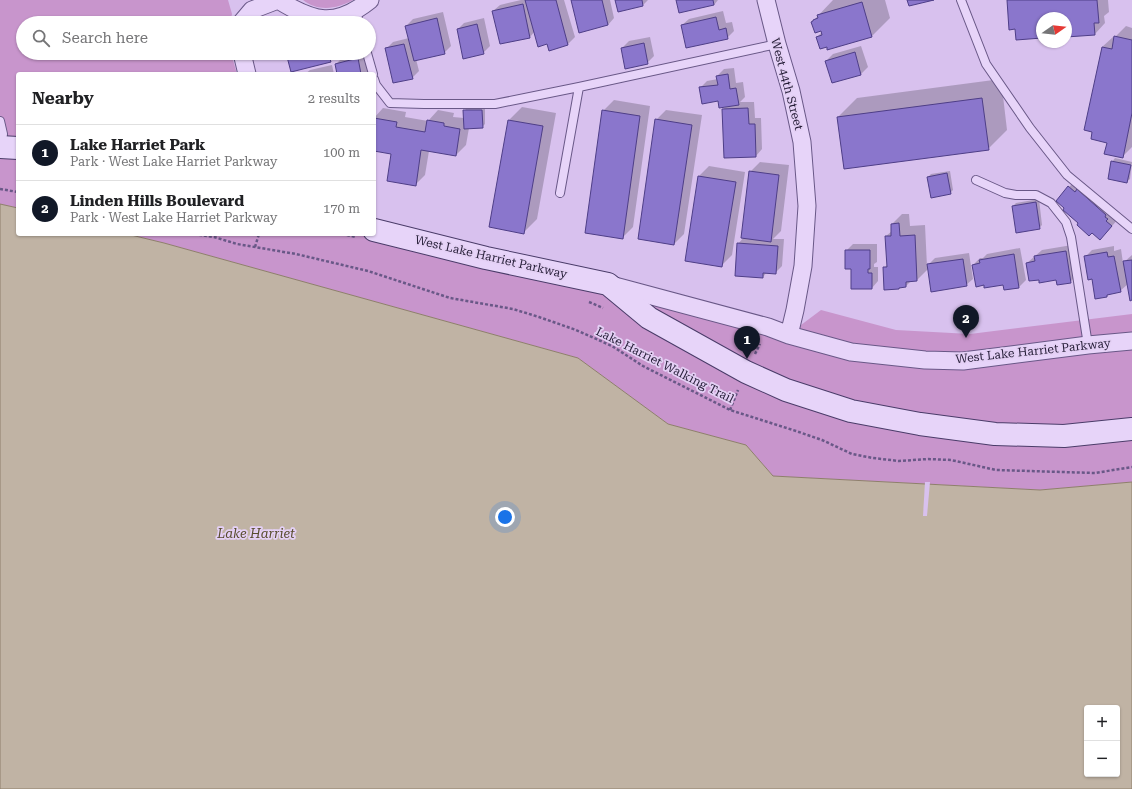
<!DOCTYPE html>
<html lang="en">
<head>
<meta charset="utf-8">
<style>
	body { margin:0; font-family:"Roboto Serif",serif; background:#f2f2f2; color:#202124 }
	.controls { position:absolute; right:12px; bottom:12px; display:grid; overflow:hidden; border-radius:4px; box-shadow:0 1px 3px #0004 }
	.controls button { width:36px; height:36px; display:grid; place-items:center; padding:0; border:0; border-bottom:1px solid #e0e0e0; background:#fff; color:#202124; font:20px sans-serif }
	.compass { position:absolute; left:1036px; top:12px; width:36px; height:36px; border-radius:50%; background:#fff; box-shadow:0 1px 3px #0004; rotate:76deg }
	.you { position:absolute; left:505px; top:517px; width:14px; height:14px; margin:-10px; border:3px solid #fff; border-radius:50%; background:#1a73e8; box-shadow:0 0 0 6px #1a73e833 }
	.badge { display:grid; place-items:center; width:26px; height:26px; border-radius:50%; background:#111827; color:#fff; font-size:13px; font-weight:700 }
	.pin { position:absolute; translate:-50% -33px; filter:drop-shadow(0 1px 2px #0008) }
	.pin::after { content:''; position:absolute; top:21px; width:14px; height:12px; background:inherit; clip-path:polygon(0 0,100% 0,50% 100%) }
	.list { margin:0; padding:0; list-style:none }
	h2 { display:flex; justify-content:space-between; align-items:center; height:52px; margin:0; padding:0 16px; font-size:17px }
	h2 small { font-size:13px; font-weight:400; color:#757577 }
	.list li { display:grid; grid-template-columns:26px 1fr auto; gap:12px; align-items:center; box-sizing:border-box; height:56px; padding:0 16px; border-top:1px solid #e0e0e0 }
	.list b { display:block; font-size:15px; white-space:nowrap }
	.list p { margin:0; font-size:13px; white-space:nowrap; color:#757577 }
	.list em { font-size:13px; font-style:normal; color:#757577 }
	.icon { flex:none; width:22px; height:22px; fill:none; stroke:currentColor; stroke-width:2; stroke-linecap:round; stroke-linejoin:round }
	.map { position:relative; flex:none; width:1132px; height:789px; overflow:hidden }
	.search { position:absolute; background:#fff; box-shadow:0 1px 3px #0004; left:16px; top:16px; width:360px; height:44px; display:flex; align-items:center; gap:10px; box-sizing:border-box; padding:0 14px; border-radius:22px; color:#757577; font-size:15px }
	.panel { position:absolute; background:#fff; box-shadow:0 1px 3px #0004; left:16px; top:72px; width:360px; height:164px; border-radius:4px }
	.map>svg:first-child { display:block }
	.green { fill:#c895cc }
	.water { fill:#c0b3a4; stroke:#8e7f6b; fill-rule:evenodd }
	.pier { fill:#d8c1ee }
	.shadow { fill:#0003 }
	.building { fill:#8a76cc; stroke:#4e3e87 }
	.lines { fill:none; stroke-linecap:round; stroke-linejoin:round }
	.lane-casing { stroke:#695887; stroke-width:10 }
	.street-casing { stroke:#695887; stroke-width:19 }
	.secondary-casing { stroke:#4a3c69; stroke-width:24 }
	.path { stroke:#695887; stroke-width:2.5; stroke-dasharray:3 2; stroke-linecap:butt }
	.lane { stroke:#e7d4f9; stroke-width:8 }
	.street { stroke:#e7d4f9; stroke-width:17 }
	.secondary { stroke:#e7d4f9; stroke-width:22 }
	.labels { text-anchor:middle; stroke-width:3.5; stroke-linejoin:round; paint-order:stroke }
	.street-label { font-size:12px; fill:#251d37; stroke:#e4d0f5 }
	.water-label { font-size:13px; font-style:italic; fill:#574c2c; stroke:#e4d0f5 }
</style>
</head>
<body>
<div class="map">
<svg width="1132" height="789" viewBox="0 0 1132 789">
	<rect width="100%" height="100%" fill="#d8c1ee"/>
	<path class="green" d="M0,0h228l4,14 -2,9h-207v30h208l6,21h-219v67l-18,-2z
		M303,0h50c-16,9 -35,12 -50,0z
		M0,147l18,1v60l-18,-4z
		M127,234h247l415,100 32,-24 75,20 74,4 162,-20v168l-92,8 -267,-14 -27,-31 -78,-21 -90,-66 -414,-115z"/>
	<path class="water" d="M0,204l18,4v26h109l37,9 414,115 90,66 78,21 27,31 267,14 92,-8v307h-1132zM1087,708h30v66h-30z"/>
	<path class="pier" d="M925,482h5l-3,34h-4z"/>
	<path class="shadow" d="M521,0h43l11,37 -7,7 -19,5 -1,-6 -13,-12 -5,6 -37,-26 7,-6z
		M572,0h38l4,18 -6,7z
		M616,0h32l-5,5z
		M677,0h41l-4,5z
		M833,0h52l5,18 -18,18 -45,10 -10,-9 5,-5 -8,-12z
		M1008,0h100l1,12 -5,4 1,7 -10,11 -29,2v-18h-24v19l-26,-9z
		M723,11l3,12 6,-1 2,9 -7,7 -45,-13 7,-6z
		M443,12l8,34 -7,7 -28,6 3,12 -7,7 -26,-29 7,-7 16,-4 -3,-12 7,-7z
		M484,18l6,28 -7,7 -25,-24 6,-6z
		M1126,26l6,2v119l-10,10 -14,-15 -15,-11 -7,-2 16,-82 11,-10h2z
		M650,37l4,19 -7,7 -25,-15 7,-7z
		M861,46l7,21 -7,7 -28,8 -7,-21 7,-7z
		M287,53h49l1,2 -7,6z
		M347,53h18l4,19 -2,2h-29l-2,-10 7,-7 5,-1z
		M332,65l2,9h-29l5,-4z
		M734,68l2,15 7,-1 2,15 -5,5h14l1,16h6l1,31 -6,7 -33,-47 4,-3 -27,-18 7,-7 11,-2 -1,-3 7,-7z
		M1001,79l6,51 -19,19 -150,-32 19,-19z
		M614,100l36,6 -17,121 -11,11 -19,-127z
		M485,107v17l-3,3 -13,1 -3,17 -10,10 -27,-4 -4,24 -10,10 -23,-32 -18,-3v-32l9,-10 23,4 -1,5 23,4 10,-11 16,3 -1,4 11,1v-7l3,-3z
		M522,107l34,6 -19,106 -14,14 -14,-113z
		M666,110l36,5 -18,119 -10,10 -18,-124z
		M1115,158l17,4 -2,17 -4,3 -14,-20z
		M760,162l29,3 -8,66 -8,8h11l-2,27 -7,7 -8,-1 -4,5 -25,-33 6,-7 6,-65z
		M709,166l36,6 -13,83 -10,10 -36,-5 13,-84z
		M950,171l3,19 -3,3 -22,-16 3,-3z
		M1076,180l6,6 2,-3 28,25 6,11 -11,13 -28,-9 -10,-36z
		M1039,199l3,26 -3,3 -26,-22 3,-3z
		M902,214h7l1,12 15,-1 2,41 8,-8 34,-5 4,26 -7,6 -37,-17 -12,12h-5l-6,6 -5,1 -2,1 -15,-20 4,-4 -2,-28 6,-5v-7z
		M853,244h24v18l-3,2v3h4v14l-6,7 -20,-20 -6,-17z
		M1072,245l5,30 -7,7 -13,-3 -30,-16 15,-13z
		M1114,246v5l7,-2 2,14 9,-8v44l-4,-15 -8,7 -11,2 -2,3 -14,-18 -8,-21 7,-7z
		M1020,248l6,32 -7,7 -14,2 -1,-5h-19l-12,-19 7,-7h3l4,-4z"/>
	<path class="building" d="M525,0h31l12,45 -19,6 -2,-7 -9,3z
		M571,0h31l6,25 -29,8z
		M615,0h27l1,6 -25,6z
		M676,0h37l1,5 -35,8z
		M907,0h27l-25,6z
		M1007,0h90l2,23h-5l1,12 -29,2v-19h-24v20l-26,2 -1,-11 -6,1z
		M862,2l10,35 -45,13v-3l-7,2 -4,-12 6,-2 -1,-4 -6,2 -4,-11 2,-1v-1l5,-2 -1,-3z
		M523,4l7,34 -30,6 -8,-33z
		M716,17l3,13 7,-2 2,11 -42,9 -5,-23z
		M437,18l8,36 -31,7 -9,-35z
		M477,24l7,30 -21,5 -6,-30z
		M1114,36l18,4v73l-9,45 -19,-4 3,-11 -16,-4 1,-7 -8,-2 18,-83 10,2z
		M644,43l4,21 -23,5 -4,-21z
		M404,44l9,35 -20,4 -8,-35z
		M855,52l6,23 -29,8 -7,-22z
		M286,53h42l3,9 -40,10z
		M346,53h16v2l-15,3z
		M358,58l3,16h-24l-2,-10z
		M728,74l2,15 6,-1 3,17 -20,3 -1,-7 -16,3 -3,-17 19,-2 -2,-9z
		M982,98l7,52 -145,19 -7,-52z
		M748,108l1,16h6l1,33 -32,1 -2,-49z
		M463,110h19l1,18 -19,1z
		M602,110l38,6 -17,123 -38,-6z
		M374,118l23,4 -1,5 29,5 2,-12 17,3v3l16,3 -4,27 -35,-6 -5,36 -29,-5 4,-27 -17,-3z
		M655,119l37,6 -18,120 -36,-6z
		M508,120l35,6 -19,108 -35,-7z
		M1111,161l20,4 -4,18 -19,-4z
		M749,171l30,4 -8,67 -30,-4z
		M947,173l4,21 -20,4 -4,-21z
		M698,176l38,6 -14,85 -37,-6z
		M1068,186l7,6 2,-3 29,26 -1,2 3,2 -2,2 6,5 -12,14 -8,-7 -3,3 -12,-11 1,-2 -15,-13 1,-2 -8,-7z
		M1036,202l4,27 -24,4 -4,-27z
		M899,223l1,13 15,-1 2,46 -11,1v5l-7,1v1l-15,1 -1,-23h4l-2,-31h6v-12z
		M737,243l41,3 -2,28 -13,-1v5l-28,-2z
		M845,250h25v19h-2v4h4v16h-21v-20h-6z
		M1066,251l5,32 -14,2 -1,-5 -17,3v-3l-10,1 -3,-18 9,-2 -1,-5z
		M1107,252l1,5 6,-1 7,36 -14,3v2l-12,2 -3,-20 -4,1 -4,-24z
		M1014,254l5,34 -15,2 -1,-5 -19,3v-3l-8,2 -4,-22 8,-2 -1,-3z
		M963,259l4,27 -36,6 -4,-28z
		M1132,260v40l-2,1 -7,-40z"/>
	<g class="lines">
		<defs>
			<path id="lane" d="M961,0l25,64 44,64 37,47 65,54
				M356,11l3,12
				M367,53l6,21
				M374,79l2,6 14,18 34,1h71l84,-17 198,-43
				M0,121l3,13 -2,12
				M976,180l29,13 11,2h20l15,8 15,19 5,15 17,108
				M560,193l19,-106"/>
			<path id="street" d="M278,0c36,22 57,28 92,0
				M766,0l11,44 14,47 11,51 5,64 -4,60 -8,44 -6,25
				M241,23l11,-13 26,-10
				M242,53l5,21
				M611,285l157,42 21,8 62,17 74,8 38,1 125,-16 44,-4"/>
			<path id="secondary" d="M0,147l18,1
				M374,230l112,28 122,26 41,34 97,54 40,18 65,21 69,13 75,10 69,2 68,-7"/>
		</defs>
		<use href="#lane" class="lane-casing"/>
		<use href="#street" class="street-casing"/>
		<use href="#secondary" class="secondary-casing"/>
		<path class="path" d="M0,189l18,3
			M194,234l20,3 23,7 59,10 72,17 82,27 63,11 26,8 37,13 36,16 31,20 87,44 66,21 26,9 30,14 21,4 26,3 29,-2 23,1 45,10 99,3 37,-6
			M342,234l14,3
			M255,247l4,-13
			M589,302l14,6
			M755,354l5,-10
			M730,410l8,-20"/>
		<use href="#lane" class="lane"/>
		<use href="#street" class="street"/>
		<use href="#secondary" class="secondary"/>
	</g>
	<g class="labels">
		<g class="street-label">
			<text transform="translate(787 84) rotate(75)" y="4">West 44th Street</text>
			<text transform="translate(491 257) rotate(13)" y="4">West Lake Harriet Parkway</text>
			<text transform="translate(1033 351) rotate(-6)" y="4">West Lake Harriet Parkway</text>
			<text transform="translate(665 365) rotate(27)" y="4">Lake Harriet Walking Trail</text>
		</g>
		<g class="water-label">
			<text x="256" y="538">Lake Harriet</text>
		</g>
	</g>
</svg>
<div class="controls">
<button>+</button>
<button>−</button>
</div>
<svg class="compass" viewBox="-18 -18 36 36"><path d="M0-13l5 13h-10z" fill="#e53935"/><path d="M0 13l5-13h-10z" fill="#757577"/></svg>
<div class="you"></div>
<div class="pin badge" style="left:747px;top:359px">1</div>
<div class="pin badge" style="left:966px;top:338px">2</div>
<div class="search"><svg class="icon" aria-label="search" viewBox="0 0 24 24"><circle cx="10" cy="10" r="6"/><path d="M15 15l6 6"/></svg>Search here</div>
<section class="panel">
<h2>Nearby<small>2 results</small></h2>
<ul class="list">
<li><span class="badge">1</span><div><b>Lake Harriet Park</b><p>Park · West Lake Harriet Parkway</p></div><em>100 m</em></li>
<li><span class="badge">2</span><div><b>Linden Hills Boulevard</b><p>Park · West Lake Harriet Parkway</p></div><em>170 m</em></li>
</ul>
</section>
</div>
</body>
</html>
